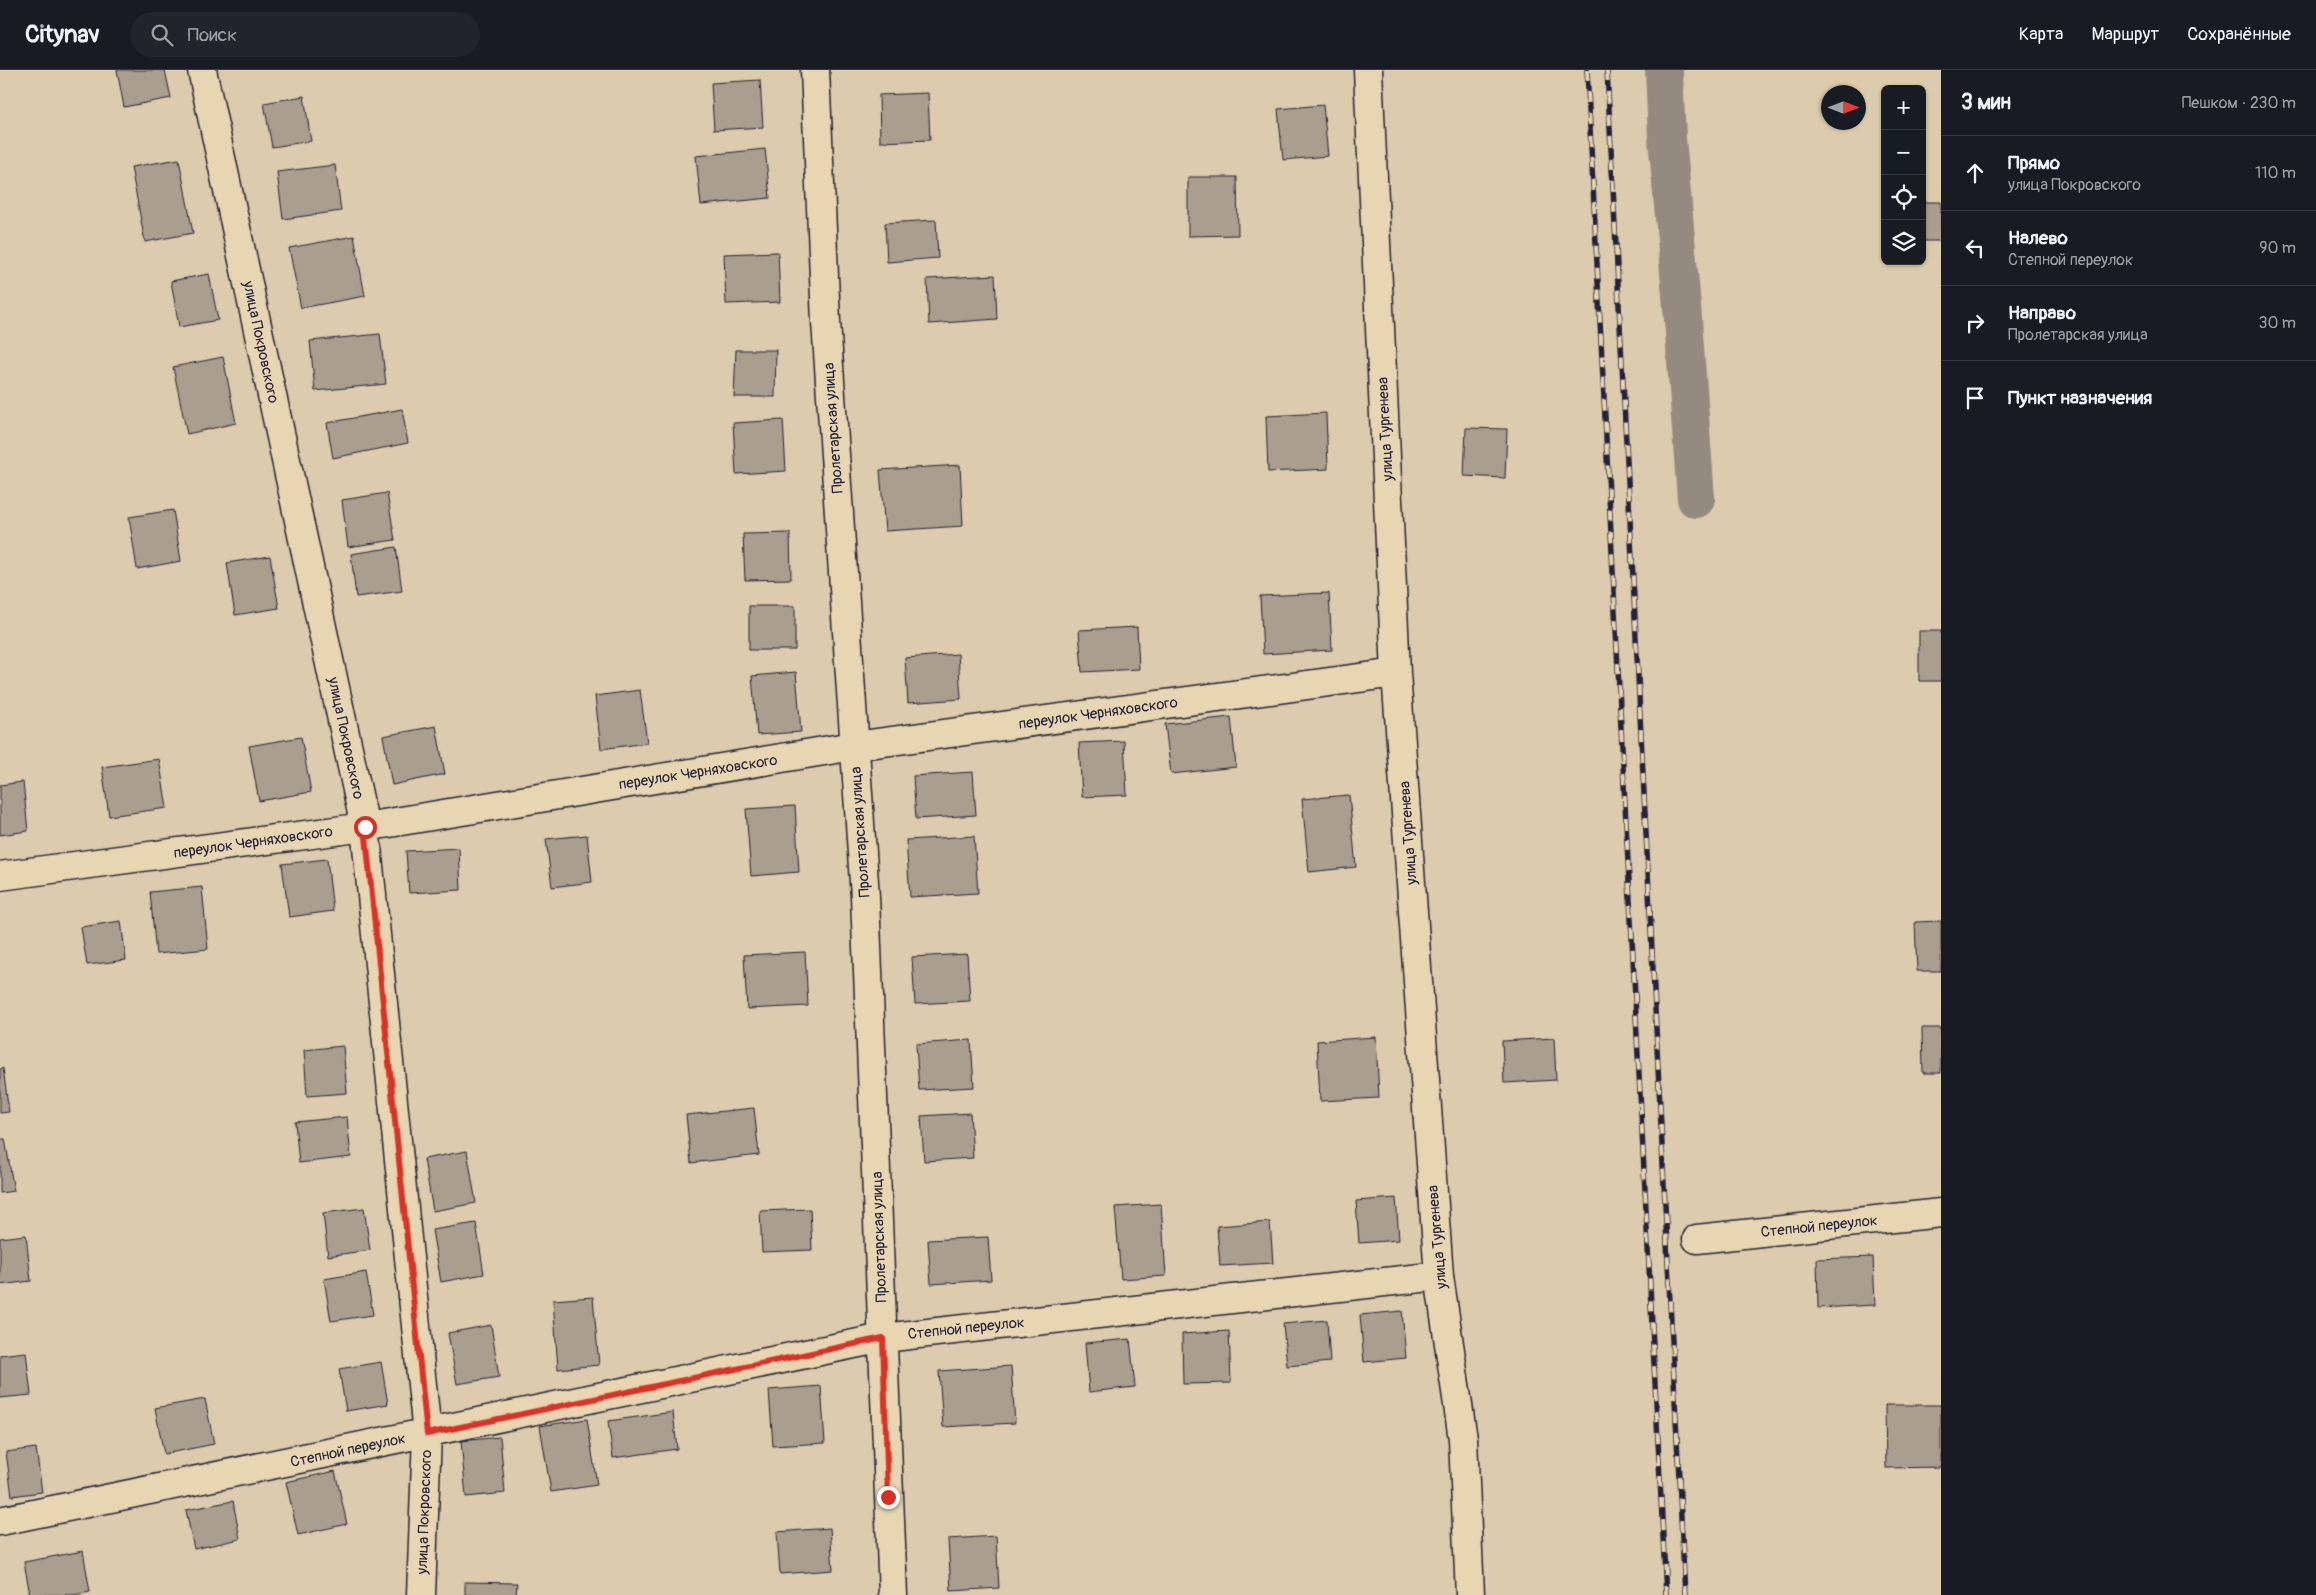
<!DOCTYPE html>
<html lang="ru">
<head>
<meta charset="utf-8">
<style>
	body { margin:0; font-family:Pangolin,sans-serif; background:#20242c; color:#f1f3f6 }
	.controls { position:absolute; right:15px; top:15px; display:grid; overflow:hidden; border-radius:8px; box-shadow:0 1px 4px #0004 }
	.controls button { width:45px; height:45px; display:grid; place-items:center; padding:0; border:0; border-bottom:1px solid #363941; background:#171b24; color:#f1f3f6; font:25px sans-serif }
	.compass { position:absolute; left:1821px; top:15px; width:45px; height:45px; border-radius:50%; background:#171b24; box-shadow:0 1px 4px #0004; rotate:90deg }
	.stop { position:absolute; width:15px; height:15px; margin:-11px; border:4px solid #d93025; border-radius:50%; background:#fff }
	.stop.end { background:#d93025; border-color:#fff; box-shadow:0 1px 5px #0008 }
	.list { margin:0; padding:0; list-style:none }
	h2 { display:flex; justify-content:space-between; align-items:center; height:65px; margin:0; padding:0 20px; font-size:21px }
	h2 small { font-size:16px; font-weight:400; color:#9ea1a6 }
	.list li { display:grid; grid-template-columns:32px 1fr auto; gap:15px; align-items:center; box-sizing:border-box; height:75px; padding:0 20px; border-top:1px solid #363941 }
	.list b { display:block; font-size:19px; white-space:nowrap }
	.list p { margin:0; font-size:16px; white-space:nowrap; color:#9ea1a6 }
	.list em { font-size:16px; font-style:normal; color:#9ea1a6 }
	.icon { flex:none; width:28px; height:28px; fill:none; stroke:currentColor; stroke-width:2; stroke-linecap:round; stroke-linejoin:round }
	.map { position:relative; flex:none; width:1941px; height:1525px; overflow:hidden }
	header { display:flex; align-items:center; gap:30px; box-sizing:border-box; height:70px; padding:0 25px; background:#171b24; border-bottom:1px solid #363941 }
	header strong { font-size:24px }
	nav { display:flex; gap:28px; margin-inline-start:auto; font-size:18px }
	.search { width:350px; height:45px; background:#20242c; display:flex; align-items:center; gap:12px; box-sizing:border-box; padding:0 18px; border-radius:28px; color:#9ea1a6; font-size:19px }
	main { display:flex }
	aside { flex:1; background:#171b24 }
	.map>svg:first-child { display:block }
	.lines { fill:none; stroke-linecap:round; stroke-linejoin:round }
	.canal { stroke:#958a80; stroke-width:38 }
	.building { fill:#aa9e8e; stroke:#22223b }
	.minor-casing { stroke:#22223b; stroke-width:31 }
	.minor { stroke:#e8d6b3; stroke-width:28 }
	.rail-casing { stroke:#22223b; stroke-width:5.5 }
	.rail { stroke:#e8d6b3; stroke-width:4; stroke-dasharray:11; stroke-linecap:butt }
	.route { stroke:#d93025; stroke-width:6 }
	.labels { text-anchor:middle; stroke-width:5; stroke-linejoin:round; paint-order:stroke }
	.street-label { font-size:15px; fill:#22223b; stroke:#e8d6b3 }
</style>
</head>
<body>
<header>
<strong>Citynav</strong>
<div class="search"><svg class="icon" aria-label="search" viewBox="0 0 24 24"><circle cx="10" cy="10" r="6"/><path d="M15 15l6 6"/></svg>Поиск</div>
<nav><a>Карта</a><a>Маршрут</a><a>Сохранённые</a></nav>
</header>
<main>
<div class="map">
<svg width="1941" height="1525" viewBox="0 0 1941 1525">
	<rect width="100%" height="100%" fill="#dccbac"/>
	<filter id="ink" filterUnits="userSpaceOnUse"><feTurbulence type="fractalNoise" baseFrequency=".02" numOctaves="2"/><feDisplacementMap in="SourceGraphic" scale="10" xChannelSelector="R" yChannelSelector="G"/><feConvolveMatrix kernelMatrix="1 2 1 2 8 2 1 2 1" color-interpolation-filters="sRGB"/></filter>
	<g filter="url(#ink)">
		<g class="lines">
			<path class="canal" d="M1664,0l3,68 15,168 14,193"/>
		</g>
		<path class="building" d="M117,0h48l6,28 -47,9z
			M760,10l3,47 -49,3 -3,-47z
			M928,23l2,47 -50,2 -1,-47z
			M304,26l7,45 -39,6 -8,-44z
			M1323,35l5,51 -45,4 -5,-51z
			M765,79l5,49 -69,7 -5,-49z
			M179,89l14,74 -48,9 -14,-75z
			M335,95l6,46 -58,8 -6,-47z
			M1188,107h49l1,58 -50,1z
			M1922,132h19v39h-19z
			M936,150l2,38 -51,4 -2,-39z
			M354,166l11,60 -64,12 -12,-60z
			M778,182l2,50 -54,2 -2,-50z
			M209,204l9,46 -39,7 -8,-46z
			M995,205l2,44 -68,5 -2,-45z
			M380,264l6,50 -71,7 -5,-50z
			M736,280h40l-1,47h-41z
			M223,287l13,66 -49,11 -14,-67z
			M402,339l6,34 -75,15 -6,-35z
			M1326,343l2,56 -60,3 -2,-56z
			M783,350l3,51 -50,3 -3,-51z
			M1466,358l41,1 -2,49 -41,-2z
			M960,395l3,61 -78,5 -5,-61z
			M387,423l8,47 -47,7 -6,-47z
			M173,440l8,51 -44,8 -8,-52z
			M790,463l1,46 -46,1 -2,-46z
			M396,477l6,44 -46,6 -5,-43z
			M270,486l9,52 -44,7 -8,-52z
			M1329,523l3,57 -69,4 -3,-58z
			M749,536h46v44h-46z
			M1137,557l2,42 -57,3 -3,-42z
			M1919,561h22v50h-22z
			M958,584l3,45 -53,4 -3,-45z
			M796,602l5,60 -44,3 -5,-59z
			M640,620l7,53 -46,6 -6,-53z
			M1231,647l5,50 -65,7 -6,-50z
			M436,656l9,48 -53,11 -9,-49z
			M301,667l10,55 -52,9 -10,-55z
			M1124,671l3,54 -45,2 -3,-54z
			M159,689l8,49 -58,8 -7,-49z
			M973,702l3,43 -60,4 -3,-43z
			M23,712l5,49 -28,4v-50z
			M1349,725l7,72 -47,5 -7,-73z
			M795,736l4,66 -48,4 -5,-67z
			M587,765l5,47 -40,5 -6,-48z
			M974,766l4,57 -68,4 -4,-57z
			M459,778l2,42 -52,3 -3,-42z
			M327,789l6,52 -44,6 -7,-53z
			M202,817l6,62 -52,5 -6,-62z
			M121,851l5,39 -39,5 -6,-38z
			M1941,851v50h-24l-2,-49z
			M805,882l3,54 -61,3 -3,-54z
			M967,884l3,47 -55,3 -3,-47z
			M1922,958h19v45h-18z
			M1376,967l3,61 -59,3 -3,-60z
			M1554,968l2,42 -52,3 -2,-42z
			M971,970l3,47 -55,3 -3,-46z
			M343,976l4,47 -40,3 -3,-46z
			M3,998l6,44 -9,1v-44z
			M754,1038l5,47 -68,8 -5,-48z
			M970,1043l3,45 -49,3 -3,-45z
			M347,1047l4,40 -52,6 -4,-41z
			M0,1069h5l9,52 -14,2z
			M467,1081l9,52 -43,8 -9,-52z
			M1396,1128l3,42 -40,3 -3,-42z
			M1161,1134l5,72 -45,3 -6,-72z
			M364,1138l6,42 -42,6 -5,-43z
			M810,1139l2,41 -50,2 -2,-41z
			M1270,1152l3,41 -53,3 -3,-40z
			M476,1153l8,51 -43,8 -9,-52z
			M26,1165l5,46 -31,4v-47z
			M988,1167l3,43 -60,4 -3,-44z
			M1873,1187l2,48 -57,3 -1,-49z
			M366,1202l7,43 -42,6 -7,-42z
			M593,1227l6,68 -41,4 -5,-69z
			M1402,1241l4,47 -42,4 -4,-47z
			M1327,1250l3,42 -43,4 -4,-42z
			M491,1255l8,52 -42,7 -9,-51z
			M1229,1261l2,52 -48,1 -1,-50z
			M1130,1269l5,48 -46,5 -4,-49z
			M26,1282l5,43 -31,3v-43z
			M381,1292l7,42 -42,7 -7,-42z
			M1011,1296l4,57 -72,4 -4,-56z
			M821,1316l4,57 -52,3 -4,-56z
			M205,1329l9,45 -50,10 -9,-46z
			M1885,1335h56v62l-55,1z
			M673,1342l4,37 -64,9 -5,-37z
			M587,1349l10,66 -46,7 -11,-66z
			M500,1367l5,56 -39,4 -5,-56z
			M36,1378l6,44 -30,4 -6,-44z
			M335,1401l12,53 -49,11 -12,-53z
			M233,1431l7,38 -46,10 -8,-39z
			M830,1458l3,42 -53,4 -3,-42z
			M996,1466l3,52 -48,3 -3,-52z
			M83,1481l7,41 -17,3h-43l-6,-33z
			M465,1512l52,1 -1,12h-51z"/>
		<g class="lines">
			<defs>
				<path id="minor" d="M202,0l163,757 62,607 -6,161
					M815,0l11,252 39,575 28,698
					M1368,0l28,603 43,603 24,163 7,156
					M0,806l365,-49 489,-81 542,-73
					M1697,1169l244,-26
					M0,1451l883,-183 556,-62"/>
			</defs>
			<use href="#minor" class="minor-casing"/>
			<use href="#minor" class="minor"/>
			<defs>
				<path id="rail" d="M1587,0l79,1525
					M1607,0l78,1525"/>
			</defs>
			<use href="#rail" class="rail-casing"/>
			<use href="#rail" class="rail"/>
		</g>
	</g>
	<g class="lines" filter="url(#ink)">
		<path class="route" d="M365,757l62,607 456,-96 5,159"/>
	</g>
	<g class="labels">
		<g class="street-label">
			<text transform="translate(261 272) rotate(78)" y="5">улица Покровского</text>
			<text transform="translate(833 358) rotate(-94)" y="5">Пролетарская улица</text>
			<text transform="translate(1385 359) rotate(-93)" y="5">улица Тургенева</text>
			<text transform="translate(1098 643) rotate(-8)" y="5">переулок Черняховского</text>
			<text transform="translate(346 668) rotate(78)" y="5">улица Покровского</text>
			<text transform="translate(698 702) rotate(-9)" y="5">переулок Черняховского</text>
			<text transform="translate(860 762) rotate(-94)" y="5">Пролетарская улица</text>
			<text transform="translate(1408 763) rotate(-94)" y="5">улица Тургенева</text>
			<text transform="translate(253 772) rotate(-8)" y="5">переулок Черняховского</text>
			<text transform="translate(1819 1156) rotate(-6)" y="5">Степной переулок</text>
			<text transform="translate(879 1167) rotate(-92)" y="5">Пролетарская улица</text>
			<text transform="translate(1437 1167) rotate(-95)" y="5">улица Тургенева</text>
			<text transform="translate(966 1258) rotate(-6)" y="5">Степной переулок</text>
			<text transform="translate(348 1380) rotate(-12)" y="5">Степной переулок</text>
			<text transform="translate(424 1442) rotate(-88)" y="5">улица Покровского</text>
		</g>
	</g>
</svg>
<div class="controls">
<button>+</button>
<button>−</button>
<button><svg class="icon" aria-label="locate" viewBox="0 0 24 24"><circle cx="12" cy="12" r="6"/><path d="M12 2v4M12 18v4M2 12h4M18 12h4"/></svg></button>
<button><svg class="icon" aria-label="layers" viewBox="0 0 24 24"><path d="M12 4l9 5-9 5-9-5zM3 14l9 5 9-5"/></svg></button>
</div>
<svg class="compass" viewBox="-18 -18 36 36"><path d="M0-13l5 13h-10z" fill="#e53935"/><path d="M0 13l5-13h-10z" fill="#9ea1a6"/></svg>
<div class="stop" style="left:365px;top:757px"></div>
<div class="stop end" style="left:888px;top:1427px"></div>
</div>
<aside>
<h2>3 мин<small>Пешком · 230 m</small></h2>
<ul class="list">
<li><svg class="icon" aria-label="ahead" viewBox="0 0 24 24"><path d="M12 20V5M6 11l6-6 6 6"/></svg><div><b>Прямо</b><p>улица Покровского</p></div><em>110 m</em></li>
<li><svg class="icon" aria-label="left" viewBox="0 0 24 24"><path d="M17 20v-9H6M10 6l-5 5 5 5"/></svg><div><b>Налево</b><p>Степной переулок</p></div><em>90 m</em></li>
<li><svg class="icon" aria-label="right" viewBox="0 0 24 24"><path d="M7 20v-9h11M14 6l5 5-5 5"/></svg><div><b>Направо</b><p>Пролетарская улица</p></div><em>30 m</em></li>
<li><svg class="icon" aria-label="arrive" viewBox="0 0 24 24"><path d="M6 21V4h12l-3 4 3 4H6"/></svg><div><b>Пункт назначения</b></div></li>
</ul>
</aside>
</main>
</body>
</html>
